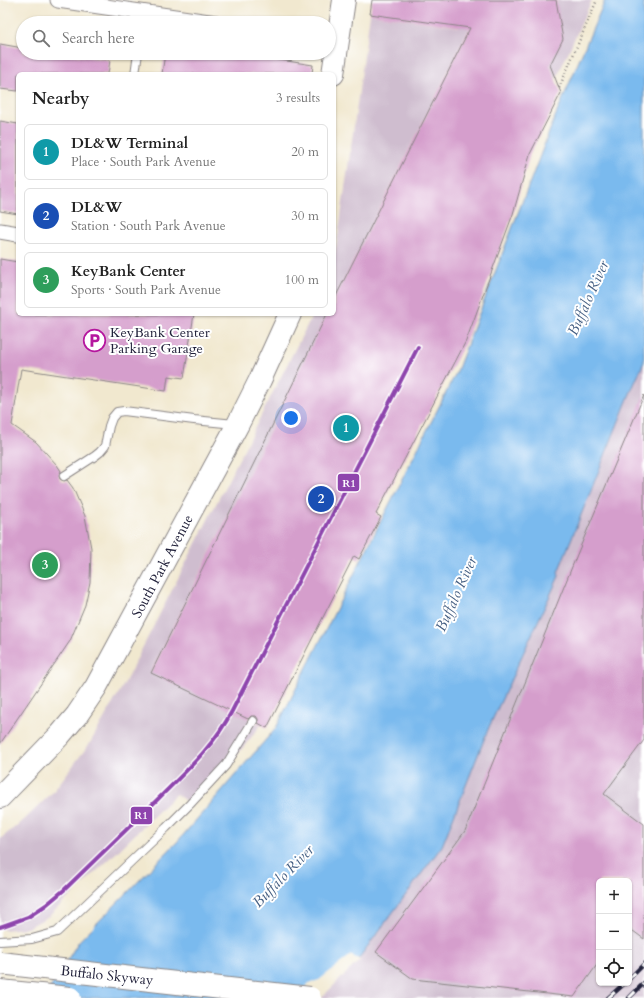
<!DOCTYPE html>
<html lang="en">
<head>
<meta charset="utf-8">
<style>
	body { margin:0; font-family:Cardo,serif; background:#f2f2f2; color:#222 }
	.controls { position:absolute; right:12px; bottom:12px; display:grid; overflow:hidden; border-radius:6px; box-shadow:0 1px 3px #0004 }
	.controls button { width:36px; height:36px; display:grid; place-items:center; padding:0; border:0; border-bottom:1px solid #e0e0e0; background:#fff; color:#222; font:20px sans-serif }
	.you { position:absolute; left:291px; top:418px; width:14px; height:14px; margin:-10px; border:3px solid #fff; border-radius:50%; background:#1a73e8; box-shadow:0 0 0 6px #1a73e833 }
	.badge { display:grid; place-items:center; width:26px; height:26px; border-radius:50%; background:#ea580c; color:#fff; font-size:13px; font-weight:700 }
	.pin { position:absolute; translate:-50% -50%; border:2px solid #fff; box-shadow:0 1px 4px #0006 }
	.list { margin:0; padding:0; list-style:none }
	h2 { display:flex; justify-content:space-between; align-items:center; height:52px; margin:0; padding:0 16px; font-size:17px }
	h2 small { font-size:13px; font-weight:400; color:#767676 }
	.list li { display:grid; grid-template-columns:26px 1fr auto; gap:12px; align-items:center; box-sizing:border-box; height:56px; margin:0 8px 8px; padding:0 8px; border:1px solid #e0e0e0; border-radius:6px }
	.list b { display:block; font-size:15px; white-space:nowrap }
	.list p { margin:0; font-size:13px; white-space:nowrap; color:#767676 }
	.list em { font-size:13px; font-style:normal; color:#767676 }
	.icon { flex:none; width:22px; height:22px; fill:none; stroke:currentColor; stroke-width:2; stroke-linecap:round; stroke-linejoin:round }
	.map { position:relative; flex:none; width:644px; height:998px; overflow:hidden }
	.search { position:absolute; background:#fff; box-shadow:0 1px 3px #0004; left:16px; top:16px; width:320px; height:44px; display:flex; align-items:center; gap:10px; box-sizing:border-box; padding:0 14px; border-radius:22px; color:#767676; font-size:15px }
	.panel { position:absolute; background:#fff; box-shadow:0 1px 3px #0004; left:16px; top:72px; width:320px; height:244px; border-radius:6px }
	.map>svg:first-child { display:block }
	.industrial { fill:#cfbdcf; fill-rule:evenodd }
	.water { fill:#7abaee; stroke:#4e6e94 }
	.pier { fill:#f1e8cf }
	.building { fill:#d59ecc }
	.lines { fill:none; stroke-linecap:round; stroke-linejoin:round }
	.lane-casing { stroke:#8a8585; stroke-width:10 }
	.street-casing { stroke:#8a8585; stroke-width:17 }
	.secondary-casing { stroke:#8a8585; stroke-width:24 }
	.path { stroke:#8a8585; stroke-width:2.5; stroke-dasharray:1 3; stroke-linecap:butt }
	.lane { stroke:#fff; stroke-width:8 }
	.street { stroke:#fff; stroke-width:15 }
	.secondary { stroke:#fff; stroke-width:22 }
	.rail-casing { stroke:#22223b; stroke-width:4.5 }
	.rail { stroke:#fff; stroke-width:3; stroke-dasharray:9; stroke-linecap:butt }
	.highway-bridge-casing { stroke:#8a8585; stroke-width:24; stroke-linecap:butt }
	.highway-bridge { stroke:#fff; stroke-width:22 }
	.rail-1-casing { stroke:#fff; stroke-width:7 }
	.rail-1 { stroke:#8e44ad; stroke-width:4 }
	.labels { text-anchor:middle; stroke-width:4; stroke-linejoin:round; paint-order:stroke }
	.poi-label { font-size:14px; fill:#22223b; stroke:#fff; text-anchor:start }
	.street-label { font-size:14px; fill:#22223b; stroke:#fff }
	.water-label { font-size:15px; font-style:italic; fill:#455f83; stroke:#fff }
	.line-badge { stroke:#fff; stroke-width:1.5 }
	.badge-label { font-size:11px; text-anchor:middle; font-weight:bold; fill:#fff }
</style>
</head>
<body>
<div class="map">
<svg width="644" height="998" viewBox="0 0 644 998">
	<rect width="100%" height="100%" fill="#fff"/>
	<filter id="ink" filterUnits="userSpaceOnUse"><feTurbulence type="fractalNoise" baseFrequency=".025" numOctaves="2"/><feDisplacementMap in="SourceGraphic" scale="8" xChannelSelector="R" yChannelSelector="G"/><feConvolveMatrix kernelMatrix="1 2 1 2 8 2 1 2 1" color-interpolation-filters="sRGB"/></filter>
	<filter id="wash" filterUnits="userSpaceOnUse"><feTurbulence type="fractalNoise" baseFrequency=".012" numOctaves="4" result="noise"/><feDisplacementMap in="SourceGraphic" scale="16" xChannelSelector="R" yChannelSelector="G"/><feGaussianBlur stdDeviation="0.9" result="paint"/><feColorMatrix in="noise" values="0 0 0 0 0 0 0 0 0 0 0 0 0 0 0 0 0 1.4 0 .05"/><feComposite in="paint" operator="in"/></filter>
	<g filter="url(#wash)">
		<rect width="100%" height="100%" fill="#f1e8cf"/>
		<path class="industrial" d="M557,0h35l-36,79 -6,-15z
			M370,14l89,13 4,-5 8,3 -137,275v-42l4,-21z
			M313,314h14l-176,358 110,53 -31,39 -40,40 -14,-10 -60,59 -67,63 -22,12 -24,2 -3,-3v-88l24,-19 29,-28 37,-49 34,-59z
			M644,363v635h-326l124,-152 47,-119 70,-151 -1,-4 71,-176zM599,881h30v102h-30z"/>
		<path class="water" d="M605,0h39v362l-15,34 -71,176 1,4 -70,151 -47,119 -83,112 -41,40h-285l16,-8 30,-49 50,-50 49,-50 98,-113 181,-357 98,-254z"/>
		<path class="pier" d="M351,955l9,5 -39,38h-27l15,-15 10,-3z"/>
		<g id="blocks">
			<path class="building" d="M372,0h184l7,39 -13,26 11,28 -31,61 -17,60 -47,127 -90,173 5,3 -22,42 -5,-3 -87,172 -9,-5v-4l-2,-3h-5l-3,3 -97,-46 176,-359h7v-14l136,-272 -100,-14z
				M0,44l23,4v5h37l50,7 -2,14h-90v17l-18,-2z
				M165,53h69l79,12 -1,9h-150z
				M0,121l18,3v90l-18,-3z
				M0,259l18,3v52h176l-10,64 -16,-2 -2,15 -145,-22 -9,56 24,17 21,23 4,6 -2,5 1,3 4,2 3,-1 6,8 12,28 6,32 -1,34 -5,23 -15,36 -70,103z
				M644,395v345l-40,54 40,30v115l-15,-11v-47h-30v81l-25,35 -161,-18 -37,-27 89,-121 111,-274z"/>
		</g>
	</g>
	<g filter="url(#ink)">
		<use href="#blocks" fill-opacity="0" stroke="#8a8585" stroke-width="1"/>
		<g class="lines">
			<defs>
				<path id="lane" d="M135,74l3,-21
					M64,476l31,-20 5,-4 5,-6 4,-20 3,-8 5,-6 7,-1 70,9 41,4
					M0,941l32,-2 25,-7 109,-104 24,-24 36,-39 27,-44"/>
				<path id="street" d="M58,0l158,23
					M0,231l18,3"/>
				<path id="secondary" d="M333,74l11,-74
					M0,797l60,-62 17,-20 19,-28 142,-263 22,-44 30,-66"/>
			</defs>
			<use href="#lane" class="lane-casing"/>
			<use href="#street" class="street-casing"/>
			<use href="#secondary" class="secondary-casing"/>
			<path class="path" d="M559,88l38,-88"/>
			<use href="#lane" class="lane"/>
			<use href="#street" class="street"/>
			<use href="#secondary" class="secondary"/>
			<defs>
				<path id="rail" d="M629,979l15,-15
					M608,998l17,-15
					M629,998l15,-15"/>
			</defs>
			<use href="#rail" class="rail-casing"/>
			<use href="#rail" class="rail"/>
			<defs>
				<path id="highway-bridge" d="M0,963l310,35
					M0,991l70,7"/>
			</defs>
			<use href="#highway-bridge" class="highway-bridge-casing"/>
			<use href="#highway-bridge" class="highway-bridge"/>
			<defs>
				<path id="rail-1" d="M0,927l28,-10 18,-12 18,-15c31,-30 63,-61 94,-91 28,-28 56,-53 74,-88l186,-364"/>
			</defs>
			<use href="#rail-1" class="rail-1-casing"/>
			<use href="#rail-1" class="rail-1"/>
		</g>
	</g>
	<defs>
		<symbol id="parking-ring" viewBox="-11 -11 22 22"><circle r="9.5" fill="#fff" stroke="#b5179e" stroke-width="1.5"/><path d="M-3.5-5.5H1a3.5 3.5 0 0 1 0 7H-1V5.5H-3.5ZM-1-3.4V-.6H.8a1.4 1.4 0 0 0 0-2.8Z" fill="#b5179e"/></symbol>
	</defs>
	<g fill-rule="evenodd">
		<use href="#parking-ring" x="82" y="328" width="25" height="25"/>
	</g>
	<g class="labels">
		<g class="poi-label">
			<text x="110" y="337">KeyBank Center<tspan x="110" dy="16">Parking Garage</tspan></text>
		</g>
		<g class="street-label">
			<text transform="translate(162 566) rotate(-62)" y="5">South Park Avenue</text>
			<text transform="translate(107 975) rotate(6)" y="5">Buffalo Skyway</text>
		</g>
		<g class="water-label">
			<text transform="translate(588 298) rotate(-66)" y="5">Buffalo River</text>
			<text transform="translate(456 594) rotate(-66)" y="5">Buffalo River</text>
			<text transform="translate(283 876) rotate(-46)" y="5">Buffalo River</text>
		</g>
	</g>
	<g class="line-badge">
		<rect x="337" y="473" width="23" height="19" rx="4" fill="#8e44ad"/>
		<rect x="130" y="806" width="23" height="19" rx="4" fill="#8e44ad"/>
	</g>
	<g class="badge-label">
		<text x="349" y="487">R1</text>
		<text x="141" y="819">R1</text>
	</g>
</svg>
<div class="controls">
<button>+</button>
<button>−</button>
<button><svg class="icon" aria-label="locate" viewBox="0 0 24 24"><circle cx="12" cy="12" r="6"/><path d="M12 2v4M12 18v4M2 12h4M18 12h4"/></svg></button>
</div>
<div class="you"></div>
<div class="pin badge" style="left:346px;top:428px;background:#0f9aa8">1</div>
<div class="pin badge" style="left:321px;top:499px;background:#1a4fb4">2</div>
<div class="pin badge" style="left:45px;top:565px;background:#2e9e5b">3</div>
<div class="search"><svg class="icon" aria-label="search" viewBox="0 0 24 24"><circle cx="10" cy="10" r="6"/><path d="M15 15l6 6"/></svg>Search here</div>
<section class="panel">
<h2>Nearby<small>3 results</small></h2>
<ul class="list">
<li><span class="badge" style="background:#0f9aa8">1</span><div><b>DL&amp;W Terminal</b><p>Place · South Park Avenue</p></div><em>20 m</em></li>
<li><span class="badge" style="background:#1a4fb4">2</span><div><b>DL&amp;W</b><p>Station · South Park Avenue</p></div><em>30 m</em></li>
<li><span class="badge" style="background:#2e9e5b">3</span><div><b>KeyBank Center</b><p>Sports · South Park Avenue</p></div><em>100 m</em></li>
</ul>
</section>
</div>
</body>
</html>
